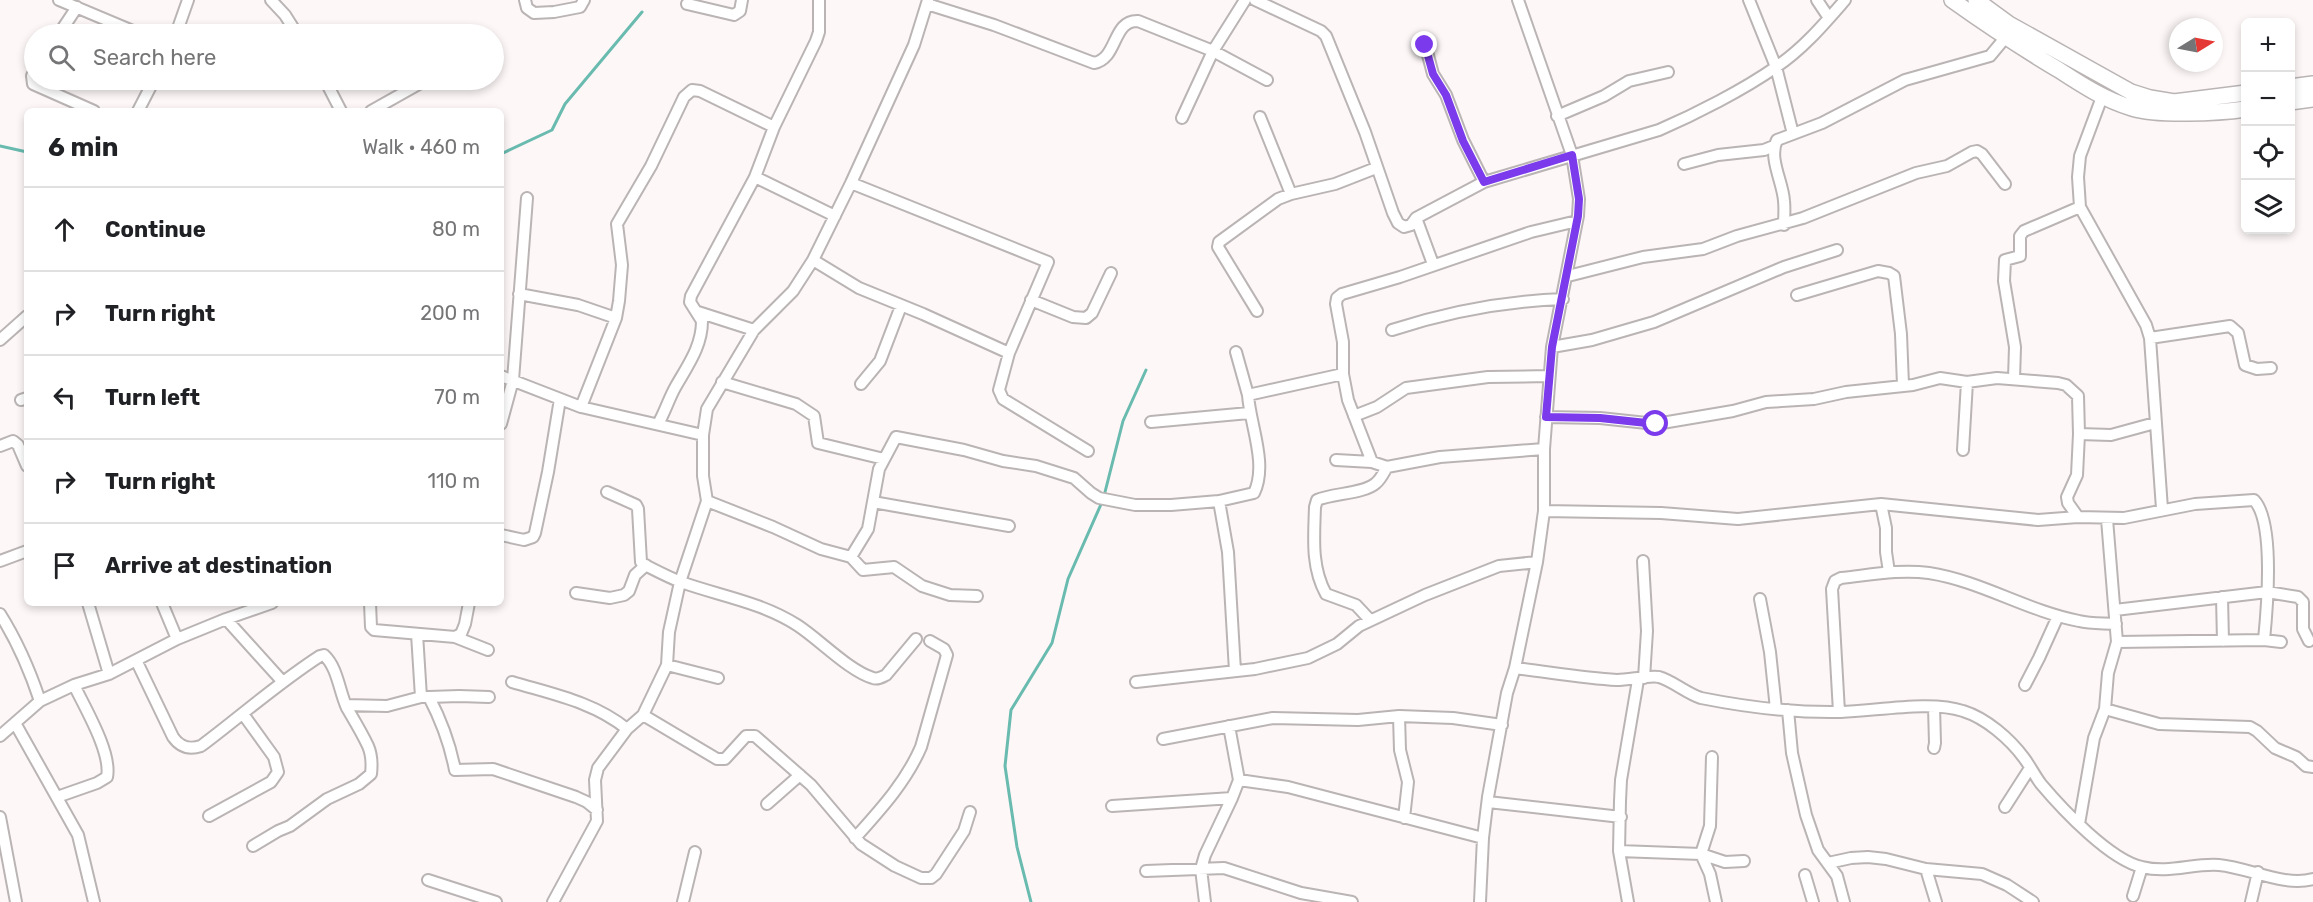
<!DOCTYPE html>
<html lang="en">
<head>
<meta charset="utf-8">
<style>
	body { margin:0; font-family:Rubik,sans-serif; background:#f6f6f6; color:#202124 }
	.controls { position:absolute; right:18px; top:18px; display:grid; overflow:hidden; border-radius:9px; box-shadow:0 3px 9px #0003 }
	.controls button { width:54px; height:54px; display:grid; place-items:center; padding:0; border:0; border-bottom:2px solid #e0e0e0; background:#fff; color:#202124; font:30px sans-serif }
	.compass { position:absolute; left:2169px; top:18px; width:54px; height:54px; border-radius:50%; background:#fff; box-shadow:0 3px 9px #0003; rotate:80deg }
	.stop { position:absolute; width:18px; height:18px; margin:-14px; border:4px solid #7c3aed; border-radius:50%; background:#fff }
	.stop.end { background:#7c3aed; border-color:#fff; box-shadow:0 2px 6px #0008 }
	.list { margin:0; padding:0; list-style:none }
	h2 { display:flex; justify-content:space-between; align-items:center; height:78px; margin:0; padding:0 24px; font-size:26px }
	h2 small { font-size:20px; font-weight:400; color:#757577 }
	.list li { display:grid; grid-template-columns:39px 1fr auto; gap:18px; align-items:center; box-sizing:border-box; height:84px; padding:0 24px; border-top:2px solid #e0e0e0 }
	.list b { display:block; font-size:22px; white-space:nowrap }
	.list em { font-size:20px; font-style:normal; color:#757577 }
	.icon { flex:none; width:33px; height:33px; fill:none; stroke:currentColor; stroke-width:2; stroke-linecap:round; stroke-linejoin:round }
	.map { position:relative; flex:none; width:2313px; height:902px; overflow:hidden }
	.search { position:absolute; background:#fff; box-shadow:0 3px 9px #0003; left:24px; top:24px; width:480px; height:66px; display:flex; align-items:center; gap:15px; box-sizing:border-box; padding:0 21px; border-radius:33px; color:#757577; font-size:22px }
	.panel { position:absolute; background:#fff; box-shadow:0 3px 9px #0003; left:24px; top:108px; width:480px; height:498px; border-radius:9px }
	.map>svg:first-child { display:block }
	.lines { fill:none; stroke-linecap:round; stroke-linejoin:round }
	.stream { stroke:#69bbaf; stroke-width:3 }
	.minor-casing { stroke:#bab5b4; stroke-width:14 }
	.secondary-casing { stroke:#bab5b4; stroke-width:18 }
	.minor { stroke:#fff; stroke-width:10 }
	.secondary { stroke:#fff; stroke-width:15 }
	.route { stroke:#7c3aed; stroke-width:8 }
</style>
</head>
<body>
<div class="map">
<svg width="2313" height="902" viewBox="0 0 2313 902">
	<rect width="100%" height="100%" fill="#fdf7f7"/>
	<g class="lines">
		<path class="stream" d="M0,146l27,6
			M501,154l51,-24 13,-26 77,-92
			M1104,496l19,-75 23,-51
			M1031,902l-14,-55 -12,-81 6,-56 41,-67 16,-64 34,-77"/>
		<defs>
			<path id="minor" d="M59,0l81,34
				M271,0l14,15 12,19
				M525,0l2,8 7,5 20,-1 26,-5 4,-7
				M1255,0l66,31 5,5 39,96 28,81 5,10 6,4 7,-2 5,-7 68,-36 175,-52c37,-16 84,-40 117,-63 27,-18 48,-43 69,-67
				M1749,0l27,67 17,67
				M1817,0l12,18
				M687,4l47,11 6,-4 2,-11
				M927,4l67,21 100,38c24,-4 18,-43 44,-42l75,30 54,29
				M59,34l18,-27
				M176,34l12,-34
				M1425,44l8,30 13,21 17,45 21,42
				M34,72l-2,4 1,8 61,27
				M325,80l16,31
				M2102,97l-22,59 -2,21 2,30 66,118 4,13 12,171
				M138,111l16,-31
				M371,111l48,-27 4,-4
				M1557,116l47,-20 25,-15 39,-9
				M1260,117l31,77
				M1182,118l31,-67 32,-51
				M1684,164l34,-9 46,-5 10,-4
				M755,177l80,39
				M851,183l197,79 -39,91 -10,37 4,9 85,52
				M1416,218l17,46
				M1784,225c0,-8 1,-16 0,-24 -1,-19 -16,-43 -7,-61l45,-17 83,-43 85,-24 15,-18
				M813,260l46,28 64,26 86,39
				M1568,276l75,-19 60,-8 34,-13 66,-18 113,-45 31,-7 25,-14 5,-1 5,3 23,30
				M519,294l59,11 38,13
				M1797,295l81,-24 11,2 5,3 7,58 2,51
				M1031,300l42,17 13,1 6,-5 19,-40
				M1257,311l-39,-64 1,-5 59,-43 13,-5 44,-10 41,-16
				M698,312l56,18
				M1392,330c55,-18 114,-29 171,-31
				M2150,338l80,-12 8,7 7,32 12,4 14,-1
				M0,340l27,-24
				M1552,347l40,-7 62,-18 130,-55 53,-17
				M1236,352l12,43
				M1343,374v-32l-7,-38 1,-6 5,-4 58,-17 131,-45 46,-11
				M501,376l80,31 122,28
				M2014,379l1,-32 -11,-66 1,-21 15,-4v-20l4,-5 56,-24
				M722,382l74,22 18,12 4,27 66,16
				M861,384l19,-23 21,-55
				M21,400l6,-2
				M581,407l35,-89 3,-17 3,-36 -5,-41 34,-58 33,-69 8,-7 8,1 74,36
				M1354,416l23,-9 29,-19 82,-11 61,-1
				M1546,417l54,1 56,6 77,-13 33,-9 48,-3 32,-7 67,-7 27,-7 27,4 30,-4 61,5 8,2 12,11 1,38 32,1 44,-12
				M1151,422l98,-9
				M501,424l12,-44 14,-182
				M658,424c7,-12 11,-26 18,-38 12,-21 26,-40 26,-65l-12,-19 1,-6 64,-119 19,-50 42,-86 3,-9v-32
				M0,446l13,-5 5,4 9,21
				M1963,450l4,-68
				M1336,460l36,2 15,5 53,-10 104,-8
				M607,492l29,13 2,4 3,53 2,2c12,6 25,13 38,18 39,14 80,20 116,43 22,14 52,46 76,53 5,2 9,-1 13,-3l30,-36
				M707,501l66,26 48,22 30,8 12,13 31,-3 28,19 28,9 27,1
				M1219,501l9,51 7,119
				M873,502l136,24
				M1881,504l5,24v24l3,20
				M1544,511l117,2 77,6 143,-15 157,16 40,-3 46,1 71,-14 59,-4c21,22 13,110 10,140
				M2078,517l-10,-14 -1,-6 10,-22 2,-41
				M501,535l23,5 9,-3 2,-4 13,-61 12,-73
				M851,557l17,-28 11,-60 17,-32 68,13 39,11 33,5 38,12 17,15 8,5 36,7h36l48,-4 35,-8c14,-29 -4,-68 -6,-98l95,-21 5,26 24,62
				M0,561l27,-10
				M1643,561l4,70 -3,47
				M576,593l34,5 14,-3 5,-4 6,-16 11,-10
				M2222,597l1,44
				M1760,599l10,53 6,57
				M88,603l21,71
				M162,603l15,36
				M370,603l1,24 3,3 81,7 6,-3 4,-10 4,-21
				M2115,610l152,-18 31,5 5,5v27l6,12
				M0,614c17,27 30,57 40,87
				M226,619l56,62
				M1370,620l-14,-15 -30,-11c-15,-27 -12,-57 -11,-87l2,-7c16,-7 47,-6 59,-17 5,-4 8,-11 11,-16
				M417,634l4,63h8c12,23 21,47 26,73l38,-1 83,28 11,5 10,8
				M455,637l33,13
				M2117,642l147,-2 17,2
				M136,660l37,77c7,10 16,13 28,9 40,-30 77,-63 119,-90l4,-1c14,13 15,36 23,53 7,12 15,25 21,38 4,9 4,19 3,28l-12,10 -32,15 -37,27 -12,5 -25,15
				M667,665l51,13
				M1515,668c34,4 68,10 102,12 12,0 33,-5 42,-3 14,4 27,16 42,21 45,9 93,15 140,14 35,-1 90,-12 122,-1 23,7 47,28 61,47 6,8 11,18 17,26 22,26 69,76 101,83 27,7 51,-4 77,-2 31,3 65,22 94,14
				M512,682c40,12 82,20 115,47
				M1136,682l119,-13 53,-11 29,-14 22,-18 66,-31 74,-29 38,-4
				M2025,685l14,-27 19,-42
				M429,697l30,-1 30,1
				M346,705l41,1 34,-9
				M2105,709l54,15 91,3 7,4 18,17 21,9 10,9 7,1
				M1788,710l4,43 14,62 12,35 19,26 7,26
				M1839,712l-7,-123 3,-8 6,-3c29,-3 58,-9 88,-5 52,8 98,38 150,48 12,3 25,2 37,3
				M643,715l74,44h8l21,-23h9l56,49 50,59 34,22 26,12h10l5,-4 28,-43 6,-19
				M1399,716l1,34 8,32 -4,36
				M15,723l63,112 16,67
				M0,736l40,-35 34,-16 35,-11 68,-35 49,-20 46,-16
				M1163,739l110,-21 85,2 41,-4 54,2 49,7
				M1934,748l1,-5 -1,-36
				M1712,757l-2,69 -9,28 9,20 6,28
				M1239,780l49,7 195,51
				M57,797l40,-14 10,-6c5,-24 -22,-69 -33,-92
				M1488,802l133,15
				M767,804l33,-29
				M1112,806l120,-8
				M2005,807l25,-39
				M209,816l62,-34 7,-10 -4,-15 -31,-43
				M0,817l16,85
				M2079,824l15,-86 11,-29 3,-36 9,-31 -10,-123
				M855,838c25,-28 51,-56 66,-91l26,-92 -3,-6 -14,-8
				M1619,851l82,3 24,8 19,-1
				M1828,863l23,-5 17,-1 18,2 40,10 56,5 25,11 26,17
				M1926,869l10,33
				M1146,871l78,-3 77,25 51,9
				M1805,875l8,27
				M428,880l68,22
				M2133,896l9,-29
				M553,902l44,-81 -2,-41 3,-12 29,-39 16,-14 24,-50 2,-33 11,-50 27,-81 -4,-25v-41l4,-26 47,-79 39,-39 20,-31 38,-77 63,-138 14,-45
				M683,902l12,-50
				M1205,902l-4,-33 4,-14 27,-57 7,-18 -10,-54
				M1480,902l3,-64 5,-41 19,-104 8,-25 22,-106 7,-51v-62l8,-102 26,-131 1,-17 -7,-44 -54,-155
				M1628,902l-9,-51 1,-50 1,-21 17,-100
				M2251,902l7,-30"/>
			<path id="secondary" d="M1952,0c35,25 70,48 107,70 23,15 46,30 73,38 25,8 86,5 114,1
				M1976,0l33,24 122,68 19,6 24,4 72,-9
				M2290,87l23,-3
				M2290,102l23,-3"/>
		</defs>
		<use href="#minor" class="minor-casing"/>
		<use href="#secondary" class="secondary-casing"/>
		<use href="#minor" class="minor"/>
		<use href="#secondary" class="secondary"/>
	</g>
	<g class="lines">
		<path class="route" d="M1425,45l8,29 13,21 17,46 21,41 88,-27 7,44 -1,17 -26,131 -6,70 54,1 56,6"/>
	</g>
</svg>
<div class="controls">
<button>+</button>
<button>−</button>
<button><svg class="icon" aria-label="locate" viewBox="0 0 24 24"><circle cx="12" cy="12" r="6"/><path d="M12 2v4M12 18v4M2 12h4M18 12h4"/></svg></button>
<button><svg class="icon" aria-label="layers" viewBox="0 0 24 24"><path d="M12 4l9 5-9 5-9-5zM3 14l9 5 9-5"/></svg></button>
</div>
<svg class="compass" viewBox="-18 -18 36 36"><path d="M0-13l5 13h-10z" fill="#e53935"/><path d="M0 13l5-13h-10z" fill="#757577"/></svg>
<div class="stop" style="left:1656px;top:424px"></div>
<div class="stop end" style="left:1425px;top:45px"></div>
<div class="search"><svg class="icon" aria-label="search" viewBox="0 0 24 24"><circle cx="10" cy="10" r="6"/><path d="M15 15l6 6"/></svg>Search here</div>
<section class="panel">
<h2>6 min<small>Walk · 460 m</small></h2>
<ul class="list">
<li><svg class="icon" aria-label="ahead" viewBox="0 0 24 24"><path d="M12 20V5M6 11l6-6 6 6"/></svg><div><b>Continue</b></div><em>80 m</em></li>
<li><svg class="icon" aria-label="right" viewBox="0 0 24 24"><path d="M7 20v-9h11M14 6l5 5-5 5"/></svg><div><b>Turn right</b></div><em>200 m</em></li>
<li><svg class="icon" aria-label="left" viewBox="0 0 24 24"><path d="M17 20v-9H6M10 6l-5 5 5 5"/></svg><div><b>Turn left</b></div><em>70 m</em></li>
<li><svg class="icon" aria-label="right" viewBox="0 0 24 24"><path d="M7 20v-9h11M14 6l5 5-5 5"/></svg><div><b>Turn right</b></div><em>110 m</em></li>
<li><svg class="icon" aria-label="arrive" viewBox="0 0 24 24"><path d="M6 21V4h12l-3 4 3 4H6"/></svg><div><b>Arrive at destination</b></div></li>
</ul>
</section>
</div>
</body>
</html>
